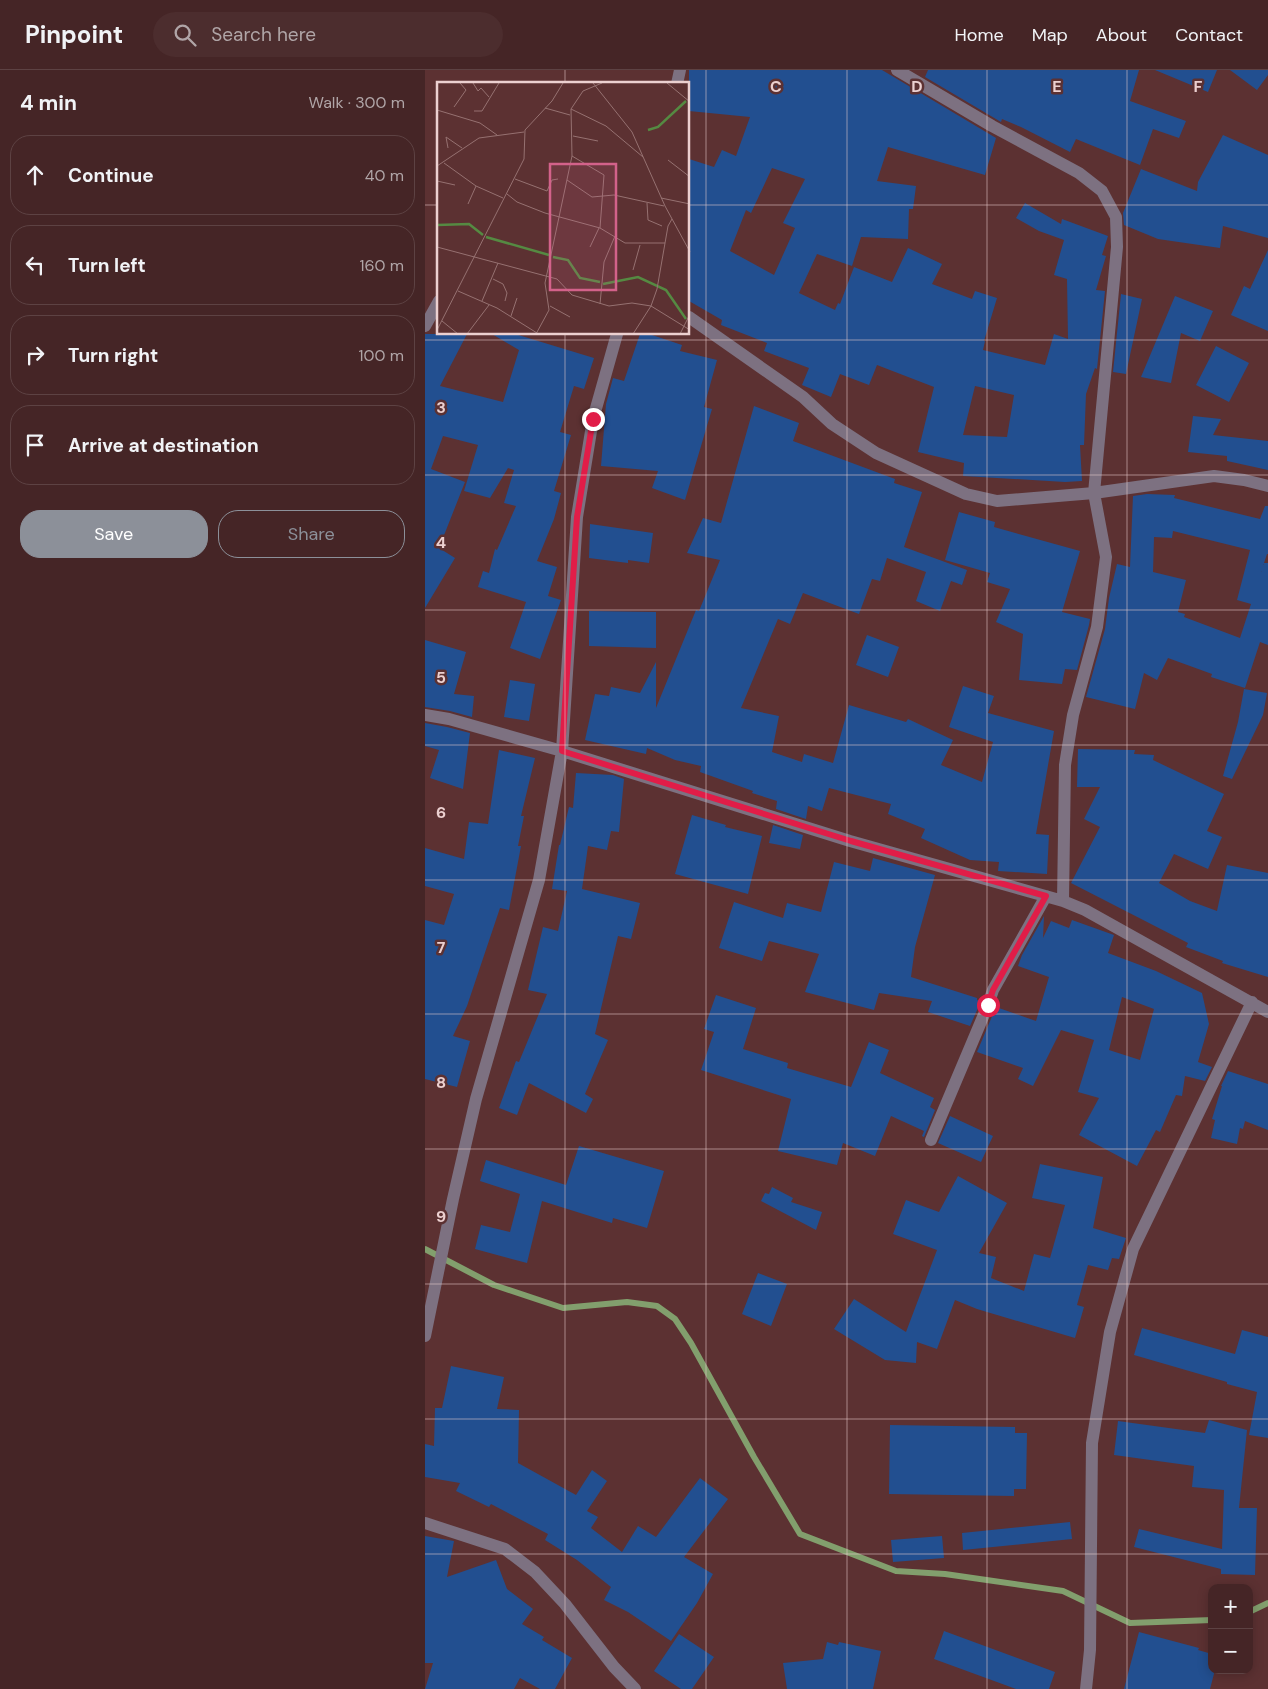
<!DOCTYPE html>
<html lang="en">
<head>
<meta charset="utf-8">
<style>
	body { margin:0; font-family:"DM Sans",sans-serif; background:#4c2d2e; color:#f1f3f6 }
	.controls { position:absolute; right:15px; bottom:15px; display:grid; overflow:hidden; border-radius:10px; box-shadow:0 2px 12px #0003 }
	.controls button { width:45px; height:45px; display:grid; place-items:center; padding:0; border:0; border-bottom:1px solid #5d4243; background:#452526; color:#f1f3f6; font:25px sans-serif }
	.stop { position:absolute; width:15px; height:15px; margin:-11px; border:4px solid #e11d48; border-radius:50%; background:#fff }
	.stop.end { background:#e11d48; border-color:#fff; box-shadow:0 1px 5px #0008 }
	.list { margin:0; padding:0; list-style:none }
	h2 { display:flex; justify-content:space-between; align-items:center; height:65px; margin:0; padding:0 20px; font-size:21px }
	h2 small { font-size:16px; font-weight:400; color:#b0a5a7 }
	.list li { display:grid; grid-template-columns:32px 1fr auto; gap:15px; align-items:center; box-sizing:border-box; height:80px; margin:0 10px 10px; padding:0 10px; border:1px solid #5d4243; border-radius:20px }
	.list b { display:block; font-size:19px; white-space:nowrap }
	.list em { font-size:16px; font-style:normal; color:#b0a5a7 }
	.actions { display:flex; gap:10px; padding:15px 20px }
	.actions a { flex:1; padding:11px 0; border:1px solid #8c9099; border-radius:20px; text-align:center; font-size:18px; color:#8c9099 }
	.actions .main { background:#8c9099; color:#fff }
	.icon { flex:none; width:28px; height:28px; fill:none; stroke:currentColor; stroke-width:2; stroke-linecap:round; stroke-linejoin:round }
	.map { position:relative; flex:none; width:843px; height:1619px; overflow:hidden }
	header { display:flex; align-items:center; gap:30px; box-sizing:border-box; height:70px; padding:0 25px; background:#452526; border-bottom:1px solid #5d4243 }
	header strong { font-size:24px }
	nav { display:flex; gap:28px; margin-inline-start:auto; font-size:18px }
	.search { width:350px; height:45px; background:#4c2d2e; display:flex; align-items:center; gap:12px; box-sizing:border-box; padding:0 18px; border-radius:28px; color:#b0a5a7; font-size:19px }
	main { display:flex }
	aside { flex:1; background:#452526 }
	.map>svg:first-child { display:block }
	.lines { fill:none; stroke-linecap:round; stroke-linejoin:round }
	.stream { stroke:#829f6d; stroke-width:6 }
	.building { fill:#224f90; fill-rule:evenodd }
	.minor { stroke:#7d7181; stroke-width:12 }
	.route { stroke:#e11d48; stroke-width:6 }
	.grid { fill:none; stroke:#ecd0d0; stroke-width:1; stroke-opacity:0.55 }
	.inset-river { fill:none; stroke:#558a42; stroke-width:2.5 }
	.inset-road { fill:none; stroke:#967171; stroke-width:1 }
	.view { fill:#d3628a; fill-opacity:0.15; stroke:#d3628a; stroke-width:2.5 }
	.inset-edge { fill:none; stroke:#ecd0d0; stroke-width:2.5 }
	.grid-label { font-size:16px; text-anchor:middle; font-weight:bold; fill:#ecd0d0; stroke:#5c3132; stroke-width:5; stroke-linejoin:round; paint-order:stroke }
</style>
</head>
<body>
<header>
<strong>Pinpoint</strong>
<div class="search"><svg class="icon" aria-label="search" viewBox="0 0 24 24"><circle cx="10" cy="10" r="6"/><path d="M15 15l6 6"/></svg>Search here</div>
<nav><a>Home</a><a>Map</a><a>About</a><a>Contact</a></nav>
</header>
<main>
<aside>
<h2>4 min<small>Walk · 300 m</small></h2>
<ul class="list">
<li><svg class="icon" aria-label="ahead" viewBox="0 0 24 24"><path d="M12 20V5M6 11l6-6 6 6"/></svg><div><b>Continue</b></div><em>40 m</em></li>
<li><svg class="icon" aria-label="left" viewBox="0 0 24 24"><path d="M17 20v-9H6M10 6l-5 5 5 5"/></svg><div><b>Turn left</b></div><em>160 m</em></li>
<li><svg class="icon" aria-label="right" viewBox="0 0 24 24"><path d="M7 20v-9h11M14 6l5 5-5 5"/></svg><div><b>Turn right</b></div><em>100 m</em></li>
<li><svg class="icon" aria-label="arrive" viewBox="0 0 24 24"><path d="M6 21V4h12l-3 4 3 4H6"/></svg><div><b>Arrive at destination</b></div></li>
</ul>
<div class="actions"><a class="main">Save</a><a>Share</a></div>
</aside>
<div class="map">
<svg width="843" height="1619" viewBox="0 0 843 1619">
	<rect width="100%" height="100%" fill="#5c3132"/>
	<g class="lines">
		<path class="stream" d="M0,1179l69,36 69,23 64,-6 30,4 18,13 16,24 63,114 46,77 96,37 49,3 118,17 67,32 82,-3
			M824,1542l19,-9"/>
	</g>
	<path class="building" d="M264,0h193l114,68 -11,37 -97,-28 -11,34 39,5 -3,23h-4l-1,30 -47,-2 -9,29 -35,-12 -18,39 36,17 3,-7 2,1 14,-37 38,15 16,-34 34,16 -10,20 40,15 3,-8 22,7 -13,43h1l-2,9 62,15 9,-31 14,5 -1,-60 -13,-4 10,-35 -25,-9 -23,-13 9,-15 36,21 1,-5 46,17 -6,19 4,1 -10,34 9,1 -8,78 -2,-1 -9,26 -2,51h-4l2,36 -17,1 -102,-6 1,-13 -46,-11 16,-65 -57,-22 -8,20 -29,-11 -9,23 -29,-12 7,-17 -45,-17 3,-8 -46,-18 1,-5 -33,-19v-142l25,8 8,-17 14,6 14,-39 -61,-6zM347,98l33,11 -22,44 12,5 -21,47 -44,-24 16,-41 5,3zM550,316l39,9 -7,42 -44,-2z
		M503,0h211l-9,31 56,20 -7,17 -26,-9 -13,36 -64,-26 -6,13 -49,-25 -19,-8 -1,3 -5,-3 -71,-42z
		M730,0h62l-9,22z
		M805,0h38v5l-11,15z
		M798,65l45,20v83l-45,-12 -3,22 -62,-9 -34,-14 -1,-12 18,-44 56,22 1,-9z
		M843,180v81l-37,-16 13,-29 6,3z
		M696,224l21,5 -16,75 -13,-2z
		M750,226l38,15 -13,30 -19,-8 -10,50 -30,-6z
		M0,264h42l-27,52 63,16 16,-52 -27,-16h23l79,24 -10,31 -10,-3 -14,46 11,3 -17,56 7,2 -7,26 -17,42 20,6 -9,29 13,4 -21,59 -30,-11 16,-46 -48,-15 5,-16 6,2 6,-24 2,1 19,-44 -12,-3 10,-33 -6,-2 -18,30 -26,-7 14,-46 -35,-9 -12,33 34,13 -26,66 16,10 -30,50z
		M215,264h9l33,11 -2,6 37,9 -13,47 8,2 -27,91 -33,-12 6,-17 -57,-5 5,-62 7,-26 11,3z
		M791,276l33,17 -20,39 -33,-17z
		M329,336l45,17 -6,18 102,38 -1,4 28,9 -18,55 63,23 -5,15 -11,-4 -11,30 -24,-10 10,-29 -39,-14 -7,23 -8,-2 -13,35 -56,-21 -13,31 -12,-5 -37,89 38,8 -7,36 30,10 2,-8 29,9 16,-58 57,17 2,-3 45,21 -12,25 41,17 11,-40 -44,-15 14,-41 31,10 -6,17 66,18 -18,103 13,1 -2,39 -49,-3 1,-9 -29,-2 -49,-22 4,-9 -37,-15 3,-10 -62,-16 -7,23 -14,-5 -2,13 -30,-10 1,-8 -25,-8 1,-2 -53,-19 1,-6 -26,-6 -28,-12 -1,6 -61,-14 10,-46 14,2 2,-9 29,6 16,-31v46l40,-98 3,1 21,-51 -33,-7 16,-35 18,5z
		M768,346l28,3 -8,16 55,6v29l-41,-9v-5l-39,-4z
		M722,424l28,1 -1,3 86,21 5,-13h3v48h-1l-6,18 3,-9h4v82l-8,-3 -15,46 -34,-11 1,-3 -44,-16 -11,22 -13,-7 -9,36 -49,-12 19,-68 4,-31 8,-34 13,3 3,-71zM748,461l77,19 -13,50 14,4 -11,34 -56,-21 1,-3 -7,-2 8,-32 -33,-8 1,-35 18,1z
		M534,442l36,10 -1,5 86,24 -18,61 28,7 -1,6 -12,45 -12,-1 -3,15 -43,-4 4,-46 -27,-12 14,-33 -23,-7 3,-9 -45,-13z
		M165,454l63,9 -4,30 -21,-3v3l-39,-5z
		M164,541l67,1v36l-67,-2z
		M442,565l32,12 -11,30 -32,-12z
		M0,570l41,12 -12,42 20,2 -2,21 -22,-6 -25,-4z
		M85,610l25,4 -6,37 -25,-4z
		M819,619l23,4 -4,22 -31,64 -9,-3 15,-54z
		M0,653l22,4 23,6 -7,56 -33,-11 9,-28 -14,-4z
		M653,679l57,1 -1,4 20,1 -1,5 71,34 -17,37 15,6 -14,32 -34,-15 -15,29 31,18 27,10 10,-46 41,8v104l-46,-14 1,-2 -37,-14 2,-4 -117,-60 29,-56 -16,-8 16,-32h-23z
		M74,680l36,8 -14,58h3l-6,30h3l-12,64 -9,-2 -33,98 -14,30 17,5 -13,46 -32,-8v-159l19,5 10,-31 -29,-8v-38l39,11 5,-37 19,2z
		M151,703l37,2 11,4 -5,53 -8,-1 -4,19 -19,-4 -6,43 58,14 -9,36 -13,-3 -23,98 13,6 -23,54 8,5 -7,14 -57,-30 -12,32 -18,-7 17,-47 3,1 28,-68 -19,-4 15,-63 15,4 9,-40 -15,-2 7,-44h1l9,-38 4,1z
		M267,745l34,10 -1,2 37,9 -14,58 -73,-20z
		M348,755l30,10 -3,14 -31,-6z
		M448,788l62,17 -20,72 -4,30 66,21v2l4,1 -11,25 -42,-14 4,-11 -53,-8 -5,17 -69,-18 14,-38 -50,-13 -7,20 -43,-13 15,-46 49,16 4,-15 34,9 13,-50 36,9z
		M619,846l-1,22 8,-17 18,7 3,-8 42,15 -6,18 48,18 46,22 7,31 -11,38 14,5 -7,14 -20,-5 -3,20 -6,-1 -16,37 -4,-2 -19,36 -58,-31 20,-37 -21,-6 16,-52 -33,-10 -28,56 -15,-7 5,-11 -46,-16 19,-45 40,14 13,-44 -31,-11 4,-11zM697,927l32,12 -14,51 -31,-10z
		M291,925l40,13 -13,41 45,14 -1,5 64,19 18,-45 20,8 -9,23 54,25 -4,9 5,3 -11,27 -2,-1 2,-5 -33,-15 -16,40 -32,-13 -6,22 -59,-14 13,-52 -90,-29 13,-38 -10,-3z
		M803,1001l40,13v46l-23,-9 -2,8 -3,-1 -3,16 -26,-6 4,-18 -3,-1 10,-33h-1z
		M525,1046l43,20 -12,26 -43,-19z
		M154,1076l85,25 -17,57 -34,-10 -1,5 -70,-22 -15,62 -52,-14 6,-24 29,7 10,-38 -40,-13 6,-21 80,25z
		M615,1094l63,13 -10,51 33,10 -7,21 -7,-1 -4,12 -20,-5 -11,40 7,2 -9,31 -98,-29 -22,-9 -18,49 -20,-7 -1,21 -31,-3 -51,-31 20,-30 52,33 31,-82 -44,-16 13,-34 33,12 19,-36 49,27 -28,50 17,4 -5,21 33,13 10,-37 16,4 15,-53 -33,-7z
		M347,1117l21,11 -2,4 31,10 -6,18 -55,-29 4,-8 4,1z
		M333,1203l29,11 -16,42 -29,-12z
		M717,1258l93,26 7,-24 26,7v101l-19,-3 8,-43 -30,-8v-2l-93,-27z
		M26,1296l53,11 -7,32 22,1 -1,53 58,32 16,-25 15,11 -20,30 11,6 -7,11 31,24 16,-26 18,11 44,-59 28,21 -44,58 29,17 -16,29 -26,38 -43,-29 -24,-12 7,-13 -34,-27 -32,-20 3,-6 -57,-30 -2,3 -33,-16 4,-8 -35,-6v-33l9,2 1,-38h7z
		M784,1350l38,10 -8,78h18l-2,67 -34,-1v-5l-87,-22 5,-18 83,20 2,-59 -32,-3 2,-21 -80,-11 4,-34 87,12z
		M465,1355l125,2v6h12l-1,56h-12v7l-125,-2z
		M645,1452l2,17 -109,11 -1,-17z
		M0,1466l29,5 -7,36 49,-17 11,29 26,20 -11,15 22,13 -2,3 30,18 -17,31h-15l-20,-11 -6,11h-89l8,-26h-8z
		M517,1466l2,22 -51,4 -2,-22z
		M519,1561l111,41 -6,17h-33l-82,-30z
		M714,1562l60,16 -1,2 14,4v16h3l-5,19h-86z
		M254,1564l35,23 -22,32h-11l-27,-18z
		M402,1572l11,3 1,-3 42,9 -8,38h-86l-4,-26 40,-4z"/>
	<g class="lines">
		<path class="minor" d="M472,0l95,56 87,47 23,18 14,26 1,30 -23,246 12,64 -9,70 -24,88 -8,50 -2,136
			M252,14l3,-14
			M264,247l114,80 29,27 44,29 90,41 31,7 97,-8 120,-17 30,4 24,6
			M0,256l14,-25
			M0,645l24,4 113,32 288,90 213,60 22,9 183,102
			M506,1070l57,-135 5,-15 53,-94
			M0,1266l28,-137 23,-100 63,-219 23,-129 15,-234 16,-98 24,-85
			M0,1453l80,26 30,23 30,32 49,63 21,22
			M661,1619l4,-39 2,-207 18,-111 23,-83 119,-247"/>
	</g>
	<g class="lines">
		<path class="route" d="M168,349l-16,98 -15,234 289,90 195,55 -53,94 -5,15"/>
	</g>
	<path class="grid" d="M140,0v14M281,0v1619M422,0v1619M562,0v1619M702,0v1619M0,135h14M264,135h579M140,264v1355M0,270h843M0,405h843M0,540h843M0,675h843M0,810h843M0,944h843M0,1079h843M0,1214h843M0,1349h843M0,1484h843"/>
	<g transform="translate(12 12)">
		<rect width="252" height="252" fill="#5c3132"/>
		<path class="inset-river" d="M211,48l10,-3 28,-26M0,143l32,-1 14,11M49,155l63,18M116,175l15,3 12,18 20,4M166,202l35,-7 28,13 20,29"/>
		<path class="inset-road" d="M36,1l5,8 3,-3 8,9M156,1l39,49 33,74 25,46M230,1l23,19M17,25l12,-17 -6,-7M108,26l25,7M134,27l35,17 37,31M0,28l43,13 17,12M37,29h8l17,-28M136,54l25,5M11,66l-2,-11 16,11M135,74l32,19 -4,53M231,78l22,17M7,81l32,23 27,12M0,84l42,-28 45,-6M78,97l32,12 5,-11 6,-1M130,98l25,17 22,-2 50,11M0,99l18,4M70,112l10,8 28,11 55,15 25,15h40M224,116l29,6M210,121l1,17 14,6M31,122l8,-18M0,165l120,32 15,16 37,11 23,-3 19,3 39,24M153,165l9,-19M196,188l7,-25M56,197l10,5 4,9 -2,8M21,209l39,17 40,25M45,219l16,-38M163,222l4,-42 11,-26M113,224l20,11M74,234l6,-18M5,239l16,13M0,248l87,-171 1,-29 27,-29 11,-18M30,252l22,-29M99,252l13,-24 -4,-27 27,-127 -1,-47 12,-18 19,-8M196,252l18,-28 6,-17 11,-63 4,-7M243,252l10,-20"/>
		<path class="view" d="M113,82h66v126h-66z"/>
		<rect width="252" height="252" class="inset-edge"/>
	</g>
	<g class="grid-label">
		<text x="351" y="22">C</text>
		<text x="492" y="22">D</text>
		<text x="632" y="22">E</text>
		<text x="773" y="22">F</text>
		<text x="16" y="343">3</text>
		<text x="16" y="478">4</text>
		<text x="16" y="613">5</text>
		<text x="16" y="748">6</text>
		<text x="16" y="883">7</text>
		<text x="16" y="1018">8</text>
		<text x="16" y="1152">9</text>
	</g>
</svg>
<div class="controls">
<button>+</button>
<button>−</button>
</div>
<div class="stop" style="left:563px;top:935px"></div>
<div class="stop end" style="left:168px;top:349px"></div>
</div>
</main>
</body>
</html>
